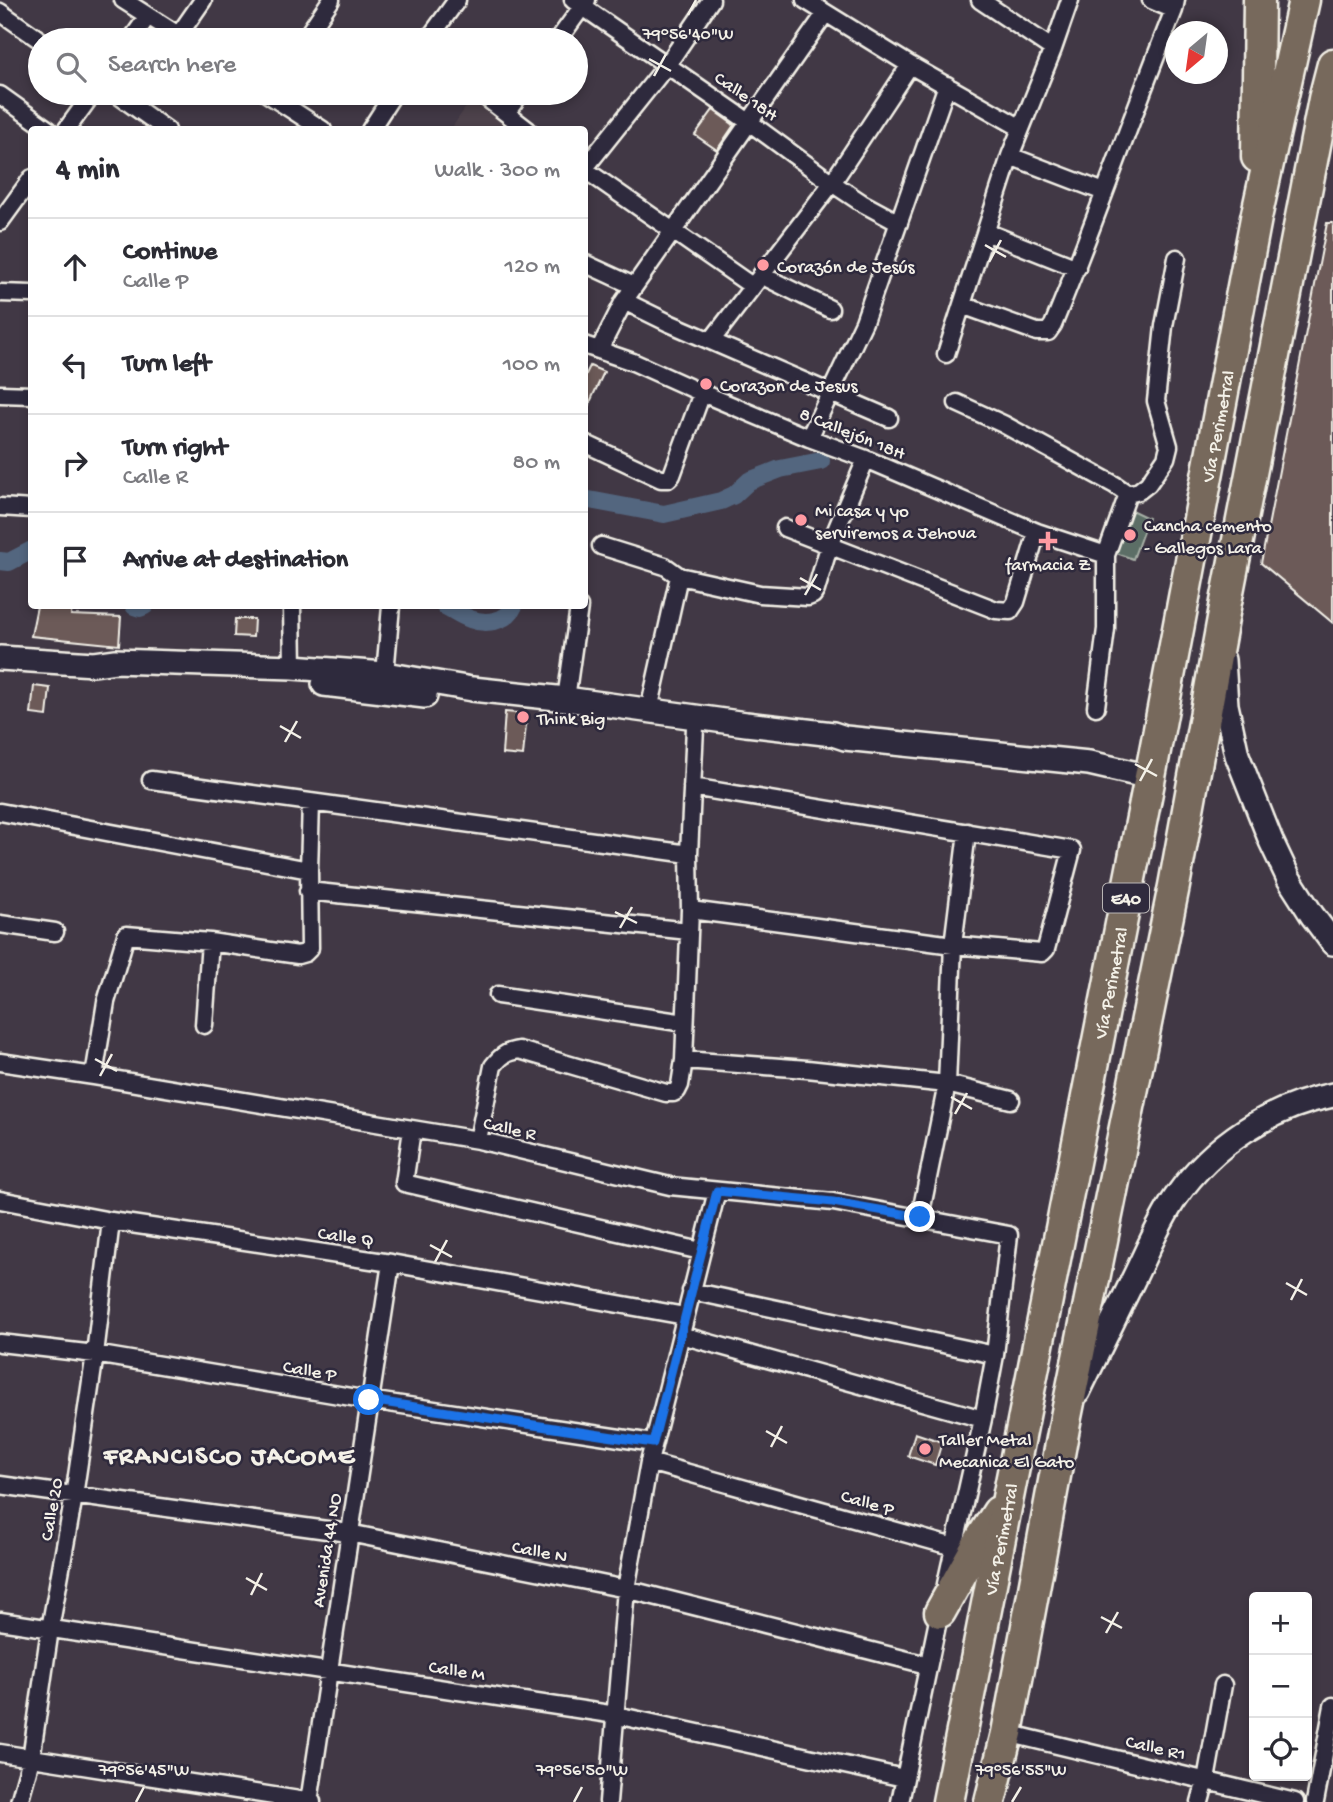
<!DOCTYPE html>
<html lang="en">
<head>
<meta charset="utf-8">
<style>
	body { margin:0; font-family:"Gochi Hand",sans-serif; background:#f7f7f7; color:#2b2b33 }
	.controls { position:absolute; right:21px; bottom:21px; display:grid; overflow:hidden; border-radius:7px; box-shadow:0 4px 10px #0003 }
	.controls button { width:63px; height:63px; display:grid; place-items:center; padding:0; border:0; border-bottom:2px solid #e1e1e2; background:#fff; color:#2b2b33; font:35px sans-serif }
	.compass { position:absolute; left:1165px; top:21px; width:63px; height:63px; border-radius:50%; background:#fff; box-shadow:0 4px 10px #0003; rotate:209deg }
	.stop { position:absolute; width:21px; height:21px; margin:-16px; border:5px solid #1a73e8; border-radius:50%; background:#fff }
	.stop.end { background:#1a73e8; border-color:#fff; box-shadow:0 2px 7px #0008 }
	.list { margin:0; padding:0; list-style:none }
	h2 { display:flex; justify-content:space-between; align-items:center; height:91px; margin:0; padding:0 28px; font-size:30px }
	h2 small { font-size:23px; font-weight:400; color:#7c7c81 }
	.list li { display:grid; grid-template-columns:46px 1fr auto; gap:21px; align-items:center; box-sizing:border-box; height:98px; padding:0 28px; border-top:2px solid #e1e1e2 }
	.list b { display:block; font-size:26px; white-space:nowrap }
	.list p { margin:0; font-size:23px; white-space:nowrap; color:#7c7c81 }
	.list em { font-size:23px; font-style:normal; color:#7c7c81 }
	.icon { flex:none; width:38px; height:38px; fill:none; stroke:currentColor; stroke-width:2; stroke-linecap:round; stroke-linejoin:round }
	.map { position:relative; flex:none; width:1333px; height:1802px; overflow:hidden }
	.search { position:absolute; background:#fff; box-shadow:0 4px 10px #0003; left:28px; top:28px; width:560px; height:77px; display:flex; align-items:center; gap:18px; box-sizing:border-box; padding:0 24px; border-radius:38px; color:#7c7c81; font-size:26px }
	.panel { position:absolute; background:#fff; box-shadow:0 4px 10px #0003; left:28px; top:126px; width:560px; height:483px; border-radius:7px }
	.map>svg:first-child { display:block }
	.built { fill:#4e424b }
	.green { fill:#5b6e66; stroke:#a8b0a7; stroke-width:2 }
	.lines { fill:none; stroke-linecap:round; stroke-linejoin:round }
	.canal { stroke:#53667f; stroke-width:18 }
	.building { fill:#6c5a59; stroke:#f4f1e8; stroke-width:2 }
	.street-casing { stroke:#f4f1e8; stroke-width:21 }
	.secondary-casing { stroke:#f4f1e8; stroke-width:28 }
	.highway-casing { stroke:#f4f1e8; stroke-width:35 }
	.street { stroke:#2f2a3d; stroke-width:16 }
	.secondary { stroke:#2f2a3d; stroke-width:23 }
	.highway { stroke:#77695c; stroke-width:30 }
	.route { stroke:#1a73e8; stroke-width:9 }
	.ticks { fill:none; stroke:#f4f1e8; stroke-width:2.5 }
	.poi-dot { fill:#ff9aa2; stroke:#2f2a3d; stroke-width:2.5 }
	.labels { text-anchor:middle; stroke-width:5; stroke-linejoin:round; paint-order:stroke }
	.shield { fill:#2f2a3d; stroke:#b9b5b5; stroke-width:2 }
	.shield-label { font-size:18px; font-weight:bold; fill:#f4f1e8 }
	.street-label { font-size:19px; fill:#f4f1e8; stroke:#2f2a3d }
	.poi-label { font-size:19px; fill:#f4f1e8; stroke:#2f2a3d; text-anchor:start }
	.district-label { font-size:26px; font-weight:bold; letter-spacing:2px; fill:#f4f1e8; stroke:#2f2a3d }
	.ticks-label { font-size:18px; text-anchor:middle; fill:#f4f1e8; stroke:#2f2a3d; stroke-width:5; stroke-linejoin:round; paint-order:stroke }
</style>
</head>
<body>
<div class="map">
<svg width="1333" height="1802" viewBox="0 0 1333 1802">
	<rect width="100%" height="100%" fill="#413845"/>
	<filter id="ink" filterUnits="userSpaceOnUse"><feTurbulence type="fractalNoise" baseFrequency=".0143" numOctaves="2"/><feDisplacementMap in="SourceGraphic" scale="14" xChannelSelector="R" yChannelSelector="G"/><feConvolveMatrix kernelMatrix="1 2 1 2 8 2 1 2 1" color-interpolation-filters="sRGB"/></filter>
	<g filter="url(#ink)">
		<path class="built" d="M470,101l43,28h-62z"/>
		<path class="green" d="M1127,508l21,10 -15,41 -20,-7z"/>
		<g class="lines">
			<path class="canal" d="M584,499l80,15 57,-13 13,-6 15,-14 31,-12 41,-8
				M0,561l9,1 23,-12
				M134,606l6,2 5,-2
				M445,606c8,4 16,10 25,13 16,6 37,3 44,-13"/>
		</g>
		<path class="building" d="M713,110l21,15 -17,25 -22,-15z
			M1327,223h6v400l-72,-60z
			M590,366l14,6 -20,43v-37z
			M37,606h35l-1,9 50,2 -2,28 -88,-9z
			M235,619h19l-1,18 -19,-1z
			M34,686l16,2 -3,28 -16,-2z
			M505,712l22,2 -4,42 -21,-2z
			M915,1433l27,9 -7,23 -27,-9z"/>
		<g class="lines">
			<defs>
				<path id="street" d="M123,0l63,40
					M573,0l176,122 83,61 30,20 37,20
					M805,0l105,65 111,63
					M980,0l73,49
					M1151,0l23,10
					M0,12l40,28
					M178,36l25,-36
					M131,40l17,-24
					M304,40l27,-40
					M428,40l29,-40
					M558,40l29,-40
					M115,93l52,37
					M266,93l57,37
					M480,93l48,37
					M0,95l49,35
					M506,113l15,-20
					M66,130l27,-37
					M370,130l24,-37
					M1010,156l94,36
					M584,169l83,-104 44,-65
					M584,169l168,117
					M0,222l32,-44
					M986,232l91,36
					M584,263l50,23
					M761,275l69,34
					M0,293l32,1
					M624,301l45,22 220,95
					M962,305l75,27h11l5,-7c43,-104 79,-210 121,-315l2,-10
					M711,341l121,-158 78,-118
					M584,345l49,17 69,31 107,45 57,21 171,73 69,23
					M599,350l25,-49 201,-287
					M946,354l64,-198 43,-107 17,-49
					M0,394l32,1
					M957,403l46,21 112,61 13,9 -22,61v74l-10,78
					M809,438l55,-116 83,-237
					M584,443l77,36h7l4,-4 30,-82
					M1128,494l11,-3 9,-7 18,-26 3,-12 -13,-45 8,-75 13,-68
					M0,507l32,2
					M785,528l211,82 14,1 6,-9 21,-70
					M601,546l64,20 14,10
					M292,606l1,61
					M385,674l6,-68
					M566,699l13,-92
					M649,710l30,-134 81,18 48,3 5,-2 3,-5 13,-43 37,-88
					M151,780l538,74
					M0,812l309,58 1,78 -5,5 -7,2 -88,-13 -84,-7 -20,67 -12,74
					M309,870l2,-68
					M308,891l381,40
					M690,910l263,35 89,8 4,-4 26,-99 -380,-63
					M0,924l55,8
					M498,995l187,28
					M204,1025l6,-83
					M684,1060l123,9 140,15 64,16
					M0,1062l94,14 384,64 192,46 163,16 176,33 -14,120 -12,64 -37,165
					M412,1130l-8,53 297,68
					M478,1140l15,-74c8,-10 13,-14 26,-16l147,43h7l4,-2 3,-6 4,-25 6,-150 -1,-56 6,-127
					M0,1200l111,21 280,42 294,53
					M920,1217l27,-133 6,-139 14,-113
					M691,1291l304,64
					M681,1335l302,84
					M0,1343l95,11 274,46 284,43
					M649,1462l305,85
					M0,1485l349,48 277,56 301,76
					M0,1621l616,94 288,63
					M1007,1733l288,69
					M0,1753l312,49
					M19,1802l12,-43 19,-130 24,-133 21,-142 16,-133
					M309,1802l82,-539
					M608,1802l18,-213 23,-127 68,-271
					M900,1802l41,-196
					M1200,1802l6,-22 17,-95
					M1315,1802l18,-96"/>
				<path id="secondary" d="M0,658l94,6 21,-3 178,6 92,7 87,15 94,10 180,25 87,10 12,4 244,25 61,14
					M1223,660l3,45 11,50 34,86 18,38 23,36 21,28
					M324,684l101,12
					M1078,1392c18,-37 36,-73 54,-110 14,-28 26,-59 44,-85 37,-53 94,-90 157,-102"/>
				<g id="highway">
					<path d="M1257,157l2,-157"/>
					<path d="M940,1612l42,-75 16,-25"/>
					<path id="s1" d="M948,1802l202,-1025 106,-559 48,-218"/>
					<path d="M990,1802l17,-69 59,-316 108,-531 52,-284 98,-503 9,-35"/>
				</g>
			</defs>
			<use href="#street" class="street-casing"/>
			<use href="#secondary" class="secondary-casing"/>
			<use href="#highway" class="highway-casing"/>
			<use href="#street" class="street"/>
			<use href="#secondary" class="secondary"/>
			<use href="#highway" class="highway"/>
		</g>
	</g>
	<g class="lines" filter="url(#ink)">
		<path class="route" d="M369,1400l284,43 64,-252 116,11 87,15"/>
	</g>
	<path class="ticks" d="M688,15l8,-15M649,59l22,12M654,76l12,-22M985,245l21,12M989,262l12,-22M800,578l21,12M805,595l12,-21M280,726l21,12M285,742l12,-21M1135,764l22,12M1140,781l12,-22M615,912l22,11M620,928l12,-21M95,1059l22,12M100,1076l12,-22M951,1097l21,12M955,1114l12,-21M430,1245l22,12M435,1262l12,-22M1286,1283l21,12M1291,1300l11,-21M766,1431l21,12M771,1447l11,-21M246,1578l21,12M251,1595l11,-22M1101,1617l21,11M1106,1633l12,-21M136,1802l8,-15M574,1802l8,-15M1012,1802l9,-15"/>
	<g class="poi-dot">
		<circle cx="763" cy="265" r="7"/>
		<circle cx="706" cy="384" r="7"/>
		<circle cx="801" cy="520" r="7"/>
		<circle cx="1130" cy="535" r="7"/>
		<path d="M1044.5 530.5h7v7h7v7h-7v7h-7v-7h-7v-7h7z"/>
		<circle cx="523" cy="717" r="7"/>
		<circle cx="925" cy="1449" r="7"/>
	</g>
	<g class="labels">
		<rect class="shield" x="1103" y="883.5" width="46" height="29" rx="5"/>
		<g class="shield-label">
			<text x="1126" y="904">E40</text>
		</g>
		<g class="street-label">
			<text transform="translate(747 95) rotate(35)" y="7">Calle 18H</text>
			<text dy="7" stroke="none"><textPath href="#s1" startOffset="1402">Vía Perimetral</textPath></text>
			<text transform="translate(853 432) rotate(22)" y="7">8 Callejón 18H</text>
			<text dy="7" stroke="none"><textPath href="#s1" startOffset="835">Vía Perimetral</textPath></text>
			<text transform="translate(510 1127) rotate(13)" y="7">Calle R</text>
			<text transform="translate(346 1235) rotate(8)" y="7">Calle Q</text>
			<text transform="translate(310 1369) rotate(10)" y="7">Calle P</text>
			<text transform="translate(868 1501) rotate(16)" y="7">Calle P</text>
			<text transform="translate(50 1509) rotate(-80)" y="7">Calle 20</text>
			<text dy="7" stroke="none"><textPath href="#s1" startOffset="268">Vía Perimetral</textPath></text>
			<text transform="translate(325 1550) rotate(-81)" y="7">Avenida 44 NO</text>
			<text transform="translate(540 1550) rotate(11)" y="7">Calle N</text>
			<text transform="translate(457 1669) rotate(9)" y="7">Calle M</text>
			<text transform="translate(1156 1746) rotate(13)" y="7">Calle R1</text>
		</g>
		<g class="poi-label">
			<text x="777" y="272">Corazón de Jesús</text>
			<text x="720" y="391">Corazon de Jesus</text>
			<text x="815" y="516">Mi casa y yo<tspan x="815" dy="22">serviremos a Jehova</tspan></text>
			<text x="1144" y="531">Cancha cemento<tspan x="1144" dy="22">- Gallegos Lara</tspan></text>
			<text x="1048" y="570" text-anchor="middle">farmacia Z</text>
			<text x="537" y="724">Think Big</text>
			<text x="939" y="1445">Taller Metal<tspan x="939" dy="22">Mecanica El Gato</tspan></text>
		</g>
		<g class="district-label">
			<text x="230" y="1463">FRANCISCO JACOME</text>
		</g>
	</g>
	<g class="ticks-label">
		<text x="688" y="39">79°56'40"W</text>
		<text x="144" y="1775">79°56'45"W</text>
		<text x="582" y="1775">79°56'50"W</text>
		<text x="1021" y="1775">79°56'55"W</text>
	</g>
</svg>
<div class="controls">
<button>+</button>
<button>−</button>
<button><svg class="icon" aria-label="locate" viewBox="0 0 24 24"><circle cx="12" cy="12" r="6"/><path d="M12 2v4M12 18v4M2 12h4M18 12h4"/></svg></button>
</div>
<svg class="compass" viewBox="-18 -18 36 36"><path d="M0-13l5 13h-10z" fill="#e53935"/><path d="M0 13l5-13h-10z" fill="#7c7c81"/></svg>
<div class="stop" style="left:369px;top:1400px"></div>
<div class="stop end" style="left:920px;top:1217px"></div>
<div class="search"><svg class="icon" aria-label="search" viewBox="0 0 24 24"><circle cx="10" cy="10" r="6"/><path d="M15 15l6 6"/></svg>Search here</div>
<section class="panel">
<h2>4 min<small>Walk · 300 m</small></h2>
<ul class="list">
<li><svg class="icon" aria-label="ahead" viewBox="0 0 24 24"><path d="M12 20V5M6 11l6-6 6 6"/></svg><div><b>Continue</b><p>Calle P</p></div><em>120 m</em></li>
<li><svg class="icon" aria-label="left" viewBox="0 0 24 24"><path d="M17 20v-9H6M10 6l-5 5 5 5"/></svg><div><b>Turn left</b></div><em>100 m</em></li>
<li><svg class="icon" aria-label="right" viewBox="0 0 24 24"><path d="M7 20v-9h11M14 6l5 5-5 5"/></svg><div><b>Turn right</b><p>Calle R</p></div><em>80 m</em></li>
<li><svg class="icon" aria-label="arrive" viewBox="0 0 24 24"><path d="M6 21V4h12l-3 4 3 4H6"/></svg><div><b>Arrive at destination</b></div></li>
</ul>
</section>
</div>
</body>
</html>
